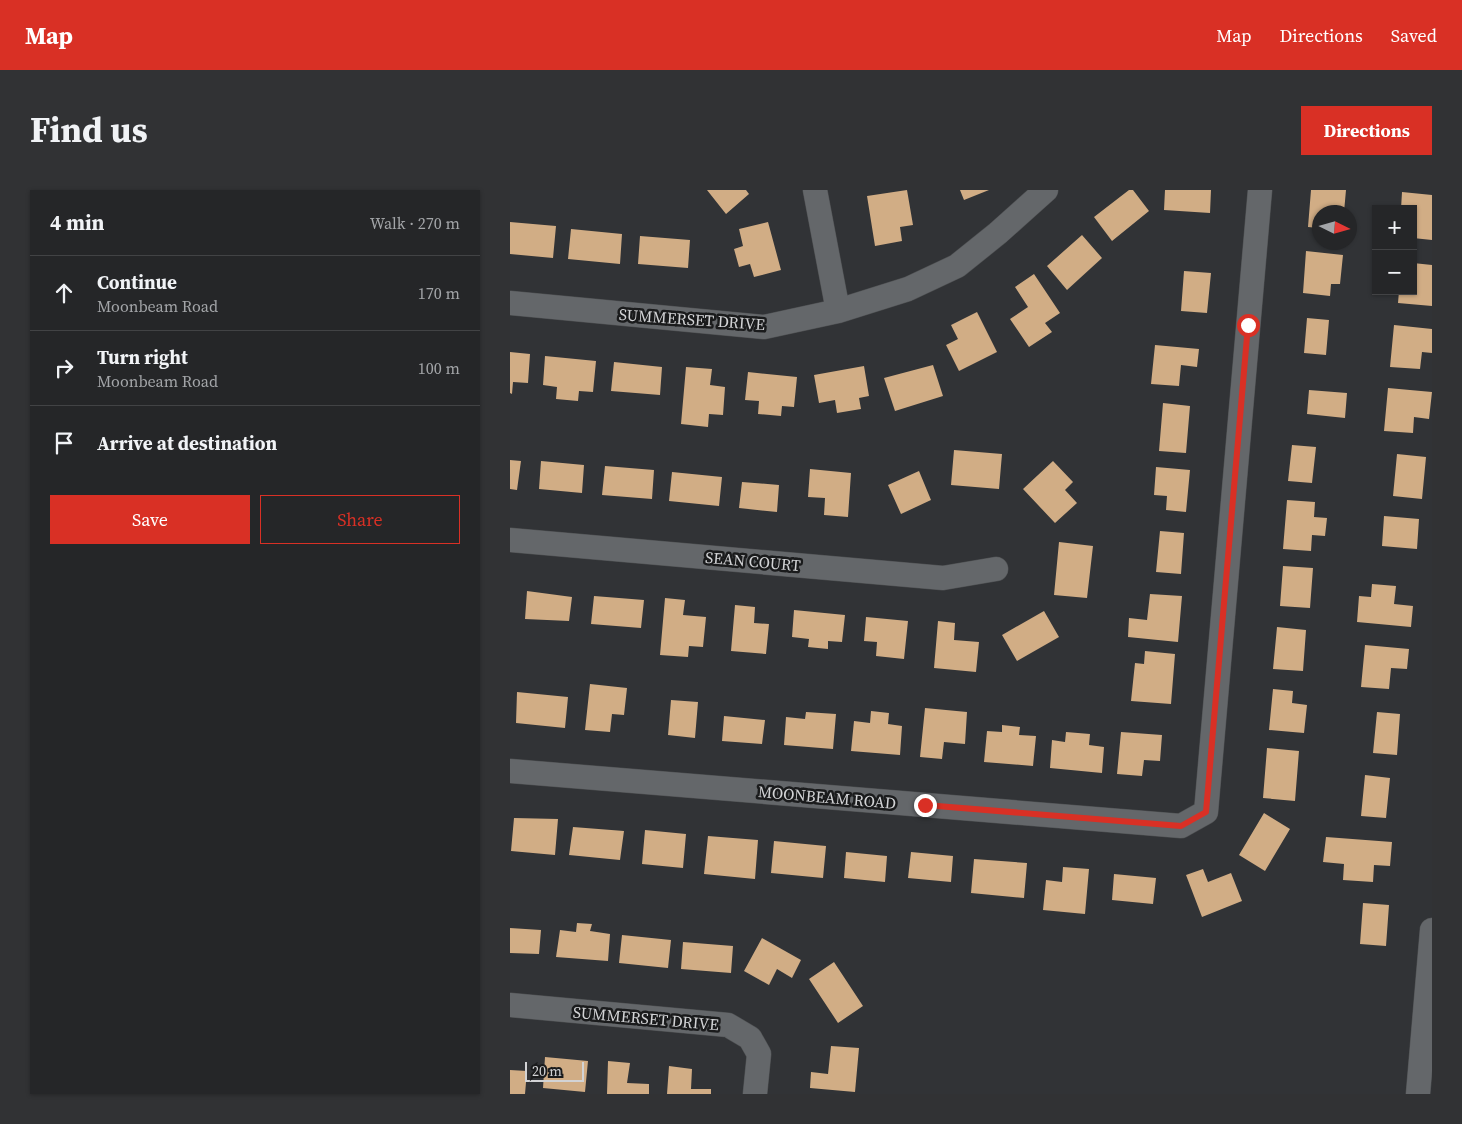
<!DOCTYPE html>
<html lang="en">
<head>
<meta charset="utf-8">
<style>
	body { margin:0; font-family:"Source Serif 4",serif; background:#313234; color:#f1f3f6 }
	.controls { position:absolute; right:15px; top:15px; display:grid; overflow:hidden; border-radius:0px; box-shadow:0 1px 4px #0004 }
	.controls button { width:45px; height:45px; display:grid; place-items:center; padding:0; border:0; border-bottom:1px solid #424345; background:#252628; color:#f1f3f6; font:25px sans-serif }
	.compass { position:absolute; left:802px; top:15px; width:45px; height:45px; border-radius:50%; background:#252628; box-shadow:0 1px 4px #0004; rotate:95deg }
	.scale { position:absolute; left:15px; bottom:12px; width:59px; box-sizing:border-box; padding-left:5px; border:2px solid #d2d3d5; border-top:0; font-size:14px; line-height:18px; white-space:nowrap; color:#d2d3d5; -webkit-text-stroke:4px #1a1b1c; paint-order:stroke }
	.stop { position:absolute; width:15px; height:15px; margin:-11px; border:4px solid #d93025; border-radius:50%; background:#fff }
	.stop.end { background:#d93025; border-color:#fff; box-shadow:0 1px 5px #0008 }
	.list { margin:0; padding:0; list-style:none }
	h2 { display:flex; justify-content:space-between; align-items:center; height:65px; margin:0; padding:0 20px; font-size:21px }
	h2 small { font-size:16px; font-weight:400; color:#a3a5a8 }
	.list li { display:grid; grid-template-columns:32px 1fr auto; gap:15px; align-items:center; box-sizing:border-box; height:75px; padding:0 20px; border-top:1px solid #424345 }
	.list b { display:block; font-size:19px; white-space:nowrap }
	.list p { margin:0; font-size:16px; white-space:nowrap; color:#a3a5a8 }
	.list em { font-size:16px; font-style:normal; color:#a3a5a8 }
	.actions { display:flex; gap:10px; padding:15px 20px }
	.actions a { flex:1; padding:11px 0; border:1px solid #d93025; border-radius:0px; text-align:center; font-size:18px; color:#d93025 }
	.actions .main { background:#d93025; color:#fff }
	.icon { flex:none; width:28px; height:28px; fill:none; stroke:currentColor; stroke-width:2; stroke-linecap:round; stroke-linejoin:round }
	.map { position:relative; flex:none; width:922px; height:904px; overflow:hidden; border-radius:0px }
	header { display:flex; align-items:center; gap:30px; box-sizing:border-box; height:70px; padding:0 25px; background:#d93025; color:#fff }
	header strong { font-size:24px }
	nav { display:flex; gap:28px; margin-inline-start:auto; font-size:18px }
	.intro { display:flex; align-items:center; justify-content:space-between; box-sizing:border-box; height:120px; padding:0 30px }
	h1 { margin:0; font-size:35px }
	.button { padding:12px 22px; border-radius:0px; background:#d93025; color:#fff; font-size:18px; font-weight:700 }
	main { display:flex; gap:30px; padding:0 30px }
	aside { flex:1; background:#252628; border-radius:0px; box-shadow:0 1px 4px #0004 }
	.map>svg:first-child { display:block }
	.building { fill:#d1ad85 }
	.lines { fill:none; stroke-linecap:round; stroke-linejoin:round }
	.minor-casing { stroke:#4d4f51; stroke-width:25 }
	.minor { stroke:#64676a; stroke-width:24 }
	.route { stroke:#d93025; stroke-width:6 }
	.labels { text-anchor:middle; stroke-width:5; stroke-linejoin:round; paint-order:stroke }
	.street-label { font-size:16px; fill:#d2d3d5; stroke:#1a1b1c }
</style>
</head>
<body>
<header>
<strong>Map</strong>
<nav><a>Map</a><a>Directions</a><a>Saved</a></nav>
</header>
<div class="intro"><h1>Find us</h1><a class="button">Directions</a></div>
<main>
<aside>
<h2>4 min<small>Walk · 270 m</small></h2>
<ul class="list">
<li><svg class="icon" aria-label="ahead" viewBox="0 0 24 24"><path d="M12 20V5M6 11l6-6 6 6"/></svg><div><b>Continue</b><p>Moonbeam Road</p></div><em>170 m</em></li>
<li><svg class="icon" aria-label="right" viewBox="0 0 24 24"><path d="M7 20v-9h11M14 6l5 5-5 5"/></svg><div><b>Turn right</b><p>Moonbeam Road</p></div><em>100 m</em></li>
<li><svg class="icon" aria-label="arrive" viewBox="0 0 24 24"><path d="M6 21V4h12l-3 4 3 4H6"/></svg><div><b>Arrive at destination</b></div></li>
</ul>
<div class="actions"><a class="main">Save</a><a>Share</a></div>
</aside>
<div class="map">
<svg width="922" height="904" viewBox="0 0 922 904">
	<rect width="100%" height="100%" fill="#313336"/>
	<path class="building" d="M197,0h39l3,4 -23,20z
		M397,0l6,35 -13,2 2,14 -27,5 -8,-50z
		M450,0h29l-25,10z
		M619,0h4l16,21 -37,30 -18,-24z
		M655,0h46l-1,23 -46,-3z
		M801,0h35l-2,22h-25v16l-11,-1z
		M892,2l30,3v45l-19,-2v-29h-12z
		M0,32l46,4 -3,32 -43,-4z
		M258,32l13,48 -27,7 -4,-13 -11,3 -5,-18 9,-3 -4,-17z
		M61,39l51,5 -2,30 -52,-5z
		M572,45l20,23 -35,32 -20,-24z
		M130,46l50,4 -2,28 -50,-4z
		M796,61l37,4 -3,29h-9l-1,12 -27,-3z
		M903,73l19,2v41l-34,-3 1,-12h14z
		M674,81l27,2 -4,40 -26,-2z
		M524,84l26,39 -15,10 7,9 -23,15 -19,-28 18,-12 -13,-20z
		M467,122l20,40 -38,19 -13,-26 12,-6 -7,-14z
		M797,128l22,2 -3,35 -22,-2z
		M884,135l38,4v24l-10,-1 -2,17 -30,-2z
		M645,155l44,4 -2,18 -16,-2 -2,21 -28,-2z
		M0,162l20,2 -2,29 -15,-1 -1,12 -2,-1z
		M35,166l51,5 -3,31 -14,-1 -1,10 -22,-2 1,-12 -14,-2z
		M104,172l48,5 -2,28 -49,-4z
		M423,175l10,31 -48,15 -11,-33z
		M354,176l5,30 -10,2 2,11 -24,4 -2,-13 -16,3 -5,-28z
		M176,177l26,2 -2,16 15,2 -2,28 -14,-1 -1,13 -27,-3z
		M238,182l49,5 -3,30 -12,-1 -1,10 -23,-2 1,-13 -14,-1z
		M878,198l44,4 -3,27 -15,-2 -1,16 -29,-2z
		M799,200l38,3 -2,25 -38,-4z
		M653,213l27,3 -4,47 -27,-2z
		M782,255l24,2 -4,36 -24,-2z
		M444,260l48,4 -3,35 -48,-4z
		M887,264l29,3 -4,42 -29,-3z
		M0,270l11,1 -4,29 -7,-1z
		M31,271l43,4 -2,28 -43,-4z
		M543,271l20,21 -8,8 12,13 -22,20 -32,-34z
		M95,276l49,4 -2,29 -50,-4z
		M646,277l34,3 -4,42 -20,-2 1,-14 -13,-1z
		M300,279l41,4 -3,44 -24,-2 1,-17 -17,-1z
		M409,281l12,29 -30,14 -13,-29z
		M162,282l50,5 -3,29 -50,-5z
		M232,292l37,3 -2,27 -38,-4z
		M777,310l28,2 -1,15 13,1 -2,18 -13,-1 -1,16 -28,-2z
		M874,326l35,3 -2,30 -35,-3z
		M650,341l24,2 -3,41 -25,-2z
		M549,352l34,4 -6,52 -33,-3z
		M773,376l30,2 -3,40 -30,-2z
		M862,394l24,2 -2,18 19,2 -2,21 -54,-5 2,-26 12,1z
		M17,401l45,6 -3,24 -44,-2z
		M640,404l32,2 -4,46 -50,-5 1,-19 18,2z
		M84,406l50,4 -3,28 -50,-4z
		M155,408l20,2 -2,15 23,2 -3,30 -14,-1 -1,11 -28,-2z
		M225,415l20,2 -1,16 15,1 -3,30 -35,-3z
		M284,420l51,5 -3,27 -14,-1v8l-20,-2 1,-8 -17,-2z
		M534,421l15,26 -42,24 -15,-26z
		M356,427l42,4 -4,38 -28,-3 1,-14 -13,-1z
		M428,431l17,2 -1,17 25,2 -3,30 -42,-4z
		M767,437l29,3 -3,41 -30,-2z
		M855,455l44,4 -2,20 -16,-1 -2,21 -28,-2z
		M635,461l30,3 -4,50 -40,-3 4,-38 9,1z
		M80,494l37,4 -3,27 -12,-1 -2,18 -25,-2z
		M763,499l20,2 -1,12 15,2 -3,28 -35,-3z
		M7,502l51,5 -3,31 -49,-5z
		M161,510l27,2 -3,36 -27,-3z
		M415,518l42,4 -2,32 -21,-2 -2,17 -22,-2z
		M361,521l18,2 -1,11 14,2 -2,29 -49,-4 3,-30 16,2z
		M296,522l30,2 -3,35 -49,-4 2,-28 19,2z
		M867,522l23,2 -3,41 -24,-2z
		M214,526l41,4 -3,24 -40,-3z
		M492,535l18,2 -1,8 17,1 -3,30 -49,-4 3,-31 15,1z
		M556,542l24,2 -1,11 15,2 -2,26 -52,-5 2,-28 13,2z
		M611,542l41,3 -2,26 -16,-1 -2,16 -25,-2z
		M757,558l32,3 -4,50 -32,-3z
		M855,585l25,3 -4,40 -25,-2z
		M754,623l26,16 -25,42 -26,-16z
		M4,628l44,1 -3,36 -44,-4z
		M63,637l51,4 -4,29 -51,-5z
		M135,640l41,4 -3,34 -41,-4z
		M198,646l50,4 -3,39 -51,-5z
		M816,647l66,5 -2,24 -16,-1 -1,17 -30,-2 1,-16 -21,-2z
		M264,651l52,5 -3,32 -52,-5z
		M336,662l41,4 -2,26 -41,-4z
		M401,662l42,4 -2,26 -43,-4z
		M464,669l53,4 -3,35 -53,-5z
		M553,677l26,2 -4,45 -42,-4 3,-30 16,2z
		M693,679l5,13 23,-9 11,28 -40,16 -16,-42z
		M604,684l42,4 -3,26 -41,-4z
		M853,713l26,2 -3,41 -26,-2z
		M67,733l15,1 -2,7 20,3 -2,27 -52,-4 4,-27 16,2z
		M0,738l31,2 -2,24 -29,-1z
		M112,745l49,5 -3,28 -49,-5z
		M252,748l39,22 -9,18 -15,-9 -8,16 -25,-14z
		M173,752l50,4 -2,27 -50,-4z
		M324,772l29,44 -25,17 -29,-44z
		M321,856l28,2 -4,44 -45,-4 1,-16 17,2z
		M35,867l43,4 -3,31 -42,-4z
		M98,871l22,2 -3,20 22,1v10h-42z
		M159,876l23,3 -1,20h20v5h-44z
		M0,880l17,1 -2,23h-15z"/>
	<g class="lines">
		<defs>
			<path id="minor" d="M305,0l23,121
				M0,113l254,24 74,-16 70,-22 49,-23 41,-33 48,-43
				M0,350l433,38 53,-9
				M0,581l671,55 25,-14 54,-622
				M0,815l218,20 22,13 9,16 -4,40
				M908,904l14,-164"/>
		</defs>
		<use href="#minor" class="minor-casing"/>
		<use href="#minor" class="minor"/>
	</g>
	<g class="lines">
		<path class="route" d="M415,615l256,21 25,-14 42,-487"/>
	</g>
	<g class="labels">
		<g class="street-label">
			<text transform="translate(182 129) rotate(4)" y="6">SUMMERSET DRIVE</text>
			<text transform="translate(243 371) rotate(5)" y="6">SEAN COURT</text>
			<text transform="translate(317 607) rotate(5)" y="6">MOONBEAM ROAD</text>
			<text transform="translate(136 828) rotate(5)" y="6">SUMMERSET DRIVE</text>
		</g>
	</g>
</svg>
<div class="controls">
<button>+</button>
<button>−</button>
</div>
<svg class="compass" viewBox="-18 -18 36 36"><path d="M0-13l5 13h-10z" fill="#e53935"/><path d="M0 13l5-13h-10z" fill="#a3a5a8"/></svg>
<div class="scale">20 m</div>
<div class="stop" style="left:738px;top:135px"></div>
<div class="stop end" style="left:415px;top:615px"></div>
</div>
</main>
</body>
</html>
